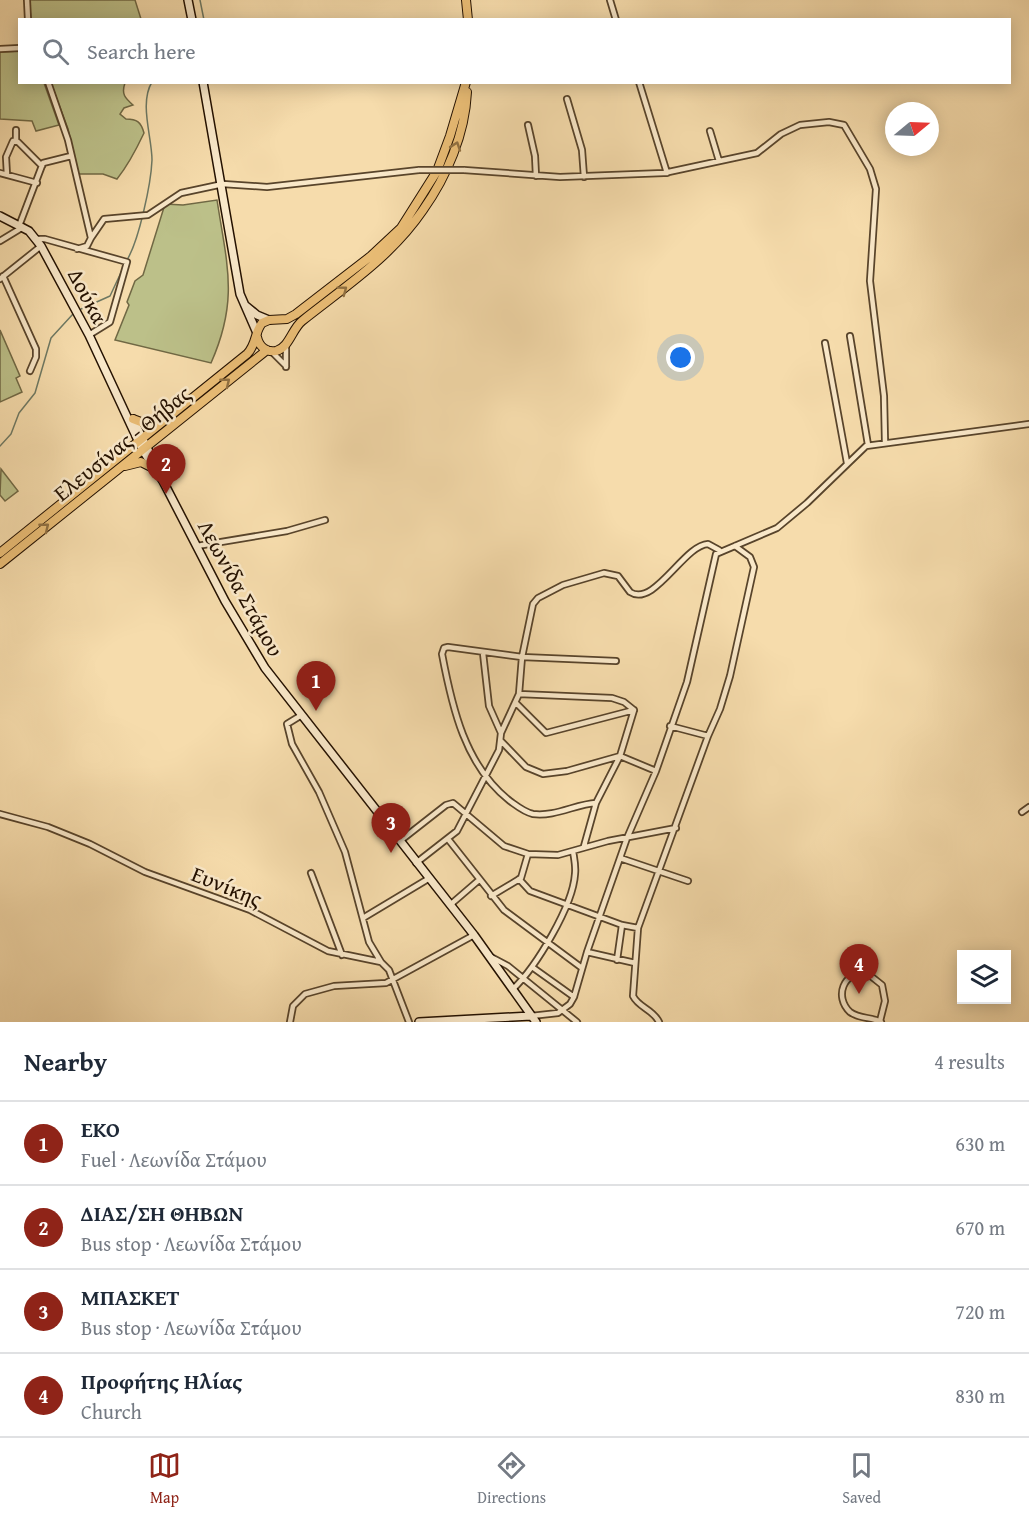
<!DOCTYPE html>
<html lang="en">
<head>
<meta charset="utf-8">
<style>
	body { margin:0; font-family:"Gentium Book Plus",serif; background:#f6f6f7; color:#1f2937 }
	.controls { position:absolute; right:18px; bottom:18px; display:grid; overflow:hidden; border-radius:0px; box-shadow:0 3px 15px #0003 }
	.controls button { width:54px; height:54px; display:grid; place-items:center; padding:0; border:0; border-bottom:2px solid #e0e1e3; background:#fff; color:#1f2937; font:30px sans-serif }
	.compass { position:absolute; left:885px; top:102px; width:54px; height:54px; border-radius:50%; background:#fff; box-shadow:0 3px 15px #0003; rotate:71deg }
	.you { position:absolute; left:681px; top:358px; width:21px; height:21px; margin:-15px; border:4px solid #fff; border-radius:50%; background:#1a73e8; box-shadow:0 0 0 9px #1a73e833 }
	.badge { display:grid; place-items:center; width:39px; height:39px; border-radius:50%; background:#8f2418; color:#fff; font-size:20px; font-weight:700 }
	.pin { position:absolute; translate:-50% -50px; filter:drop-shadow(0 2px 3px #0008) }
	.pin::after { content:''; position:absolute; top:32px; width:21px; height:18px; background:inherit; clip-path:polygon(0 0,100% 0,50% 100%) }
	.list { margin:0; padding:0; list-style:none }
	h2 { display:flex; justify-content:space-between; align-items:center; height:78px; margin:0; padding:0 24px; font-size:26px }
	h2 small { font-size:20px; font-weight:400; color:#747a83 }
	.list li { display:grid; grid-template-columns:39px 1fr auto; gap:18px; align-items:center; box-sizing:border-box; height:84px; padding:0 24px; border-top:2px solid #e0e1e3 }
	.list b { display:block; font-size:22px; white-space:nowrap }
	.list p { margin:0; font-size:20px; white-space:nowrap; color:#747a83 }
	.list em { font-size:20px; font-style:normal; color:#747a83 }
	.icon { flex:none; width:33px; height:33px; fill:none; stroke:currentColor; stroke-width:2; stroke-linecap:round; stroke-linejoin:round }
	.map { position:relative; flex:none; width:1029px; height:1022px; overflow:hidden }
	.search { position:absolute; background:#fff; box-shadow:0 3px 15px #0003; left:18px; right:18px; top:18px; height:66px; display:flex; align-items:center; gap:15px; box-sizing:border-box; padding:0 21px; border-radius:0px; color:#747a83; font-size:22px }
	.sheet { height:414px; background:#fff }
	nav { display:flex; justify-content:space-around; align-items:center; box-sizing:border-box; height:84px; border-top:2px solid #e0e1e3; background:#fff; font-size:16px; color:#747a83 }
	nav a { display:grid; justify-items:center; gap:3px }
	nav .on { color:#8f2418 }
	.map>svg:first-child { display:block }
	.green { fill:#bcc089; stroke:#706844; stroke-width:1.5 }
	.lines { fill:none; stroke-linecap:round; stroke-linejoin:round }
	.stream { stroke:#6d7863; stroke-width:1.5 }
	.street-casing { stroke:#58442b; stroke-width:8 }
	.secondary-casing { stroke:#241100; stroke-width:10 }
	.primary-casing { stroke:#241100; stroke-width:10 }
	.street { stroke:#f9e8c9; stroke-width:4.5 }
	.secondary { stroke:#f9e8c9; stroke-width:7 }
	.primary { stroke:#ebbe76; stroke-width:8 }
	.street-bridge-casing { stroke:#58442b; stroke-width:8; stroke-linecap:butt }
	.street-bridge { stroke:#f9e8c9; stroke-width:4.5 }
	.oneway { stroke:#917041 }
	.labels { text-anchor:middle; stroke-width:5; stroke-linejoin:round; paint-order:stroke }
	.street-label { font-size:22px; fill:#241100; stroke:#f9e8c9 }
</style>
</head>
<body>
<div class="map">
<svg width="1029" height="1022" viewBox="0 0 1029 1022">
	<rect width="100%" height="100%" fill="#f6dcac"/>
	<filter id="stains"><feTurbulence type="fractalNoise" baseFrequency=".00333" numOctaves="4"/><feColorMatrix values="0 0 0 0 .2 0 0 0 0 .09 0 0 0 0 .02 0 0 0 .5 -.17"/></filter>
	<radialGradient id="worn" r=".72"><stop offset=".6" stop-color="#630" stop-opacity="0"/><stop offset="1" stop-color="#630" stop-opacity=".3"/></radialGradient>
	<path class="green" d="M29,0h106l6,19h-110z
		M19,51l1,31 24,1 15,42 -23,6 -4,-10 -32,-2v-67z
		M51,83h74c-4,11 0,15 8,22l-9,3 -4,6 6,5c11,0 15,3 18,14 -8,17 -15,31 -27,46l-14,-5h-25l-10,-45z
		M217,200c10,65 22,100 -6,163l-96,-23 14,-35 -2,-3 8,-21 8,-6 22,-71 18,1z
		M0,330l20,46 -4,2 6,14 -22,10z
		M1,469l17,22 -13,10 -5,-6z"/>
	<g class="lines">
		<path class="stream" d="M200,0l4,20
			M127,260c12,-20 24,-76 25,-100 0,-23 -13,-57 0,-78
			M81,309l29,-13 15,-32
			M0,446l11,-12 8,-21 16,-20 16,-55 22,-24"/>
		<defs>
			<path id="street" d="M27,0l1,20
				M610,0l6,20
				M0,49l20,-1
				M48,82l20,58 23,98 -4,8 -10,3
				M639,82l28,91
				M567,99l15,51 2,27
				M528,125l7,31 1,20
				M16,130v10
				M710,131l9,30
				M464,170l96,7 104,-4 93,-20 24,-19 19,-9 29,-3 15,3 26,44 6,20 -6,92 14,115 1,46
				M0,173l37,10
				M7,175l-1,-18 7,-16 5,1 24,24
				M19,226l24,-63 28,-7
				M91,238l13,-19 44,-4 33,-22 42,-9 44,3 152,-17
				M36,239h9l82,23 -17,60 -21,13
				M0,241l23,-14
				M3,276l33,73v8l-6,14
				M0,279l41,-33
				M850,336l18,109
				M825,343l22,120
				M286,346v21
				M273,353l13,13
				M197,546l90,-15 38,-11
				M483,653l6,53 12,27
				M519,694l93,4 12,4 10,8 -14,46 -24,47 -12,43
				M516,703l30,30 88,-23
				M300,716l-13,8 5,20 27,48 26,60 24,90 12,20
				M670,726l38,10
				M501,741l25,26 17,7 24,-3 53,-15 36,15
				M596,803c-20,1 -41,14 -63,11 -9,-2 -16,-8 -23,-13 -45,-35 -58,-94 -68,-147l2,-6 4,-1 74,10 94,4
				M1022,812l7,-5
				M0,814l48,13 42,17 55,28 105,38 78,41 53,11 8,8 20,52
				M448,839l56,71 78,58
				M400,841l46,-36 7,-2 51,43 24,8 30,1 50,-14 68,-13
				M620,858l68,23
				M416,863l41,-32 42,-81 2,-17 18,-39 3,-37 11,-53 5,-6 25,-13 41,-12 14,3 12,16c24,16 54,-47 78,-48l11,6
				M311,873l31,82
				M519,879l11,12 92,34 16,3
				M491,896l30,-18 7,-24
				M450,905l29,-25
				M363,918l65,-39
				M587,952l48,11
				M491,957l17,9 69,56
				M617,960l5,-35
				M532,967l42,30
				M513,989c23,-22 60,-83 62,-115 1,-8 -1,-16 -2,-23
				M531,1016l27,-3 12,-9 4,-7 13,-45 40,-114 29,-67 31,-89 29,-128 61,-26 30,-25 59,-57 163,-22
				M880,1021l5,-20 -3,-16 -15,-12c-24,-2 -33,24 -17,39 9,7 22,5 31,10
				M290,1022l3,-16 12,-12 29,-8 52,-3 88,-48
				M659,1022c-6,-13 -20,-14 -26,-26l5,-68 70,-192 12,-27 10,-33 24,-109 -4,-10 -15,-11"/>
			<path id="secondary" d="M188,0l4,20
				M203,82l37,212 17,39
				M0,216l29,15 12,15 48,89 53,114 21,32 62,120 40,67 209,267 62,87
				M246,306l11,9 12,5
				M133,419l28,57
				M419,1022l112,-6"/>
			<path id="primary" d="M466,0l2,20
				M257,337c2,9 9,16 19,14 13,-3 16,-22 26,-30 44,-35 89,-64 121,-111 24,-34 42,-76 44,-118
				M133,419l13,5 13,-3
				M125,466l16,-4 12,6
				M0,553l247,-199c10,-10 7,-21 15,-31l7,-3 18,-1 9,-5 75,-58 30,-28 36,-57 13,-35 16,-54
				M0,564l267,-214"/>
		</defs>
		<use href="#street" class="street-casing"/>
		<use href="#secondary" class="secondary-casing"/>
		<use href="#primary" class="primary-casing"/>
		<use href="#street" class="street"/>
		<use href="#secondary" class="secondary"/>
		<use href="#primary" class="primary"/>
		<defs>
			<path id="street-bridge" d="M419,170h45"/>
		</defs>
		<use href="#street-bridge" class="street-bridge-casing"/>
		<use href="#street-bridge" class="street-bridge"/>
	</g>
	<defs><path id="oneway-chevron" d="M-2-3.5L2.5 0L-2 3.5" fill="none" stroke-width="1.6" stroke-linecap="round" stroke-linejoin="round" transform="scale(1.5)"/></defs>
	<g class="oneway">
		<use href="#oneway-chevron" transform="translate(456 146) rotate(-71)"/>
		<use href="#oneway-chevron" transform="translate(343 290) rotate(-37)"/>
		<use href="#oneway-chevron" transform="translate(226 382) rotate(-39)"/>
		<use href="#oneway-chevron" transform="translate(45 527) rotate(-39)"/>
	</g>
	<g class="labels">
		<g class="street-label">
			<text transform="translate(88 296) rotate(62)" y="8">Δούκα</text>
			<text transform="translate(122 443) rotate(-39)" y="8">Ελευσίνας - Θήβας</text>
			<text transform="translate(241 588) rotate(61)" y="8">Λεωνίδα Στάμου</text>
			<text transform="translate(227 886) rotate(22)" y="8">Ευνίκης</text>
		</g>
	</g>
	<rect width="100%" height="100%" filter="url(#stains)"/>
	<rect width="100%" height="100%" fill="url(#worn)"/>
</svg>
<div class="controls">
<button><svg class="icon" aria-label="layers" viewBox="0 0 24 24"><path d="M12 4l9 5-9 5-9-5zM3 14l9 5 9-5"/></svg></button>
</div>
<svg class="compass" viewBox="-18 -18 36 36"><path d="M0-13l5 13h-10z" fill="#e53935"/><path d="M0 13l5-13h-10z" fill="#747a83"/></svg>
<div class="you"></div>
<div class="pin badge" style="left:316px;top:711px">1</div>
<div class="pin badge" style="left:166px;top:494px">2</div>
<div class="pin badge" style="left:391px;top:853px">3</div>
<div class="pin badge" style="left:859px;top:994px">4</div>
<div class="search"><svg class="icon" aria-label="search" viewBox="0 0 24 24"><circle cx="10" cy="10" r="6"/><path d="M15 15l6 6"/></svg>Search here</div>
</div>
<section class="sheet">
<h2>Nearby<small>4 results</small></h2>
<ul class="list">
<li><span class="badge">1</span><div><b>EKO</b><p>Fuel · Λεωνίδα Στάμου</p></div><em>630 m</em></li>
<li><span class="badge">2</span><div><b>ΔΙΑΣ/ΣΗ ΘΗΒΩΝ</b><p>Bus stop · Λεωνίδα Στάμου</p></div><em>670 m</em></li>
<li><span class="badge">3</span><div><b>ΜΠΑΣΚΕΤ</b><p>Bus stop · Λεωνίδα Στάμου</p></div><em>720 m</em></li>
<li><span class="badge">4</span><div><b>Προφήτης Ηλίας</b><p>Church</p></div><em>830 m</em></li>
</ul>
</section>
<nav>
<a class="on"><svg class="icon" aria-label="map" viewBox="0 0 24 24"><path d="M3 6l6-2 6 2 6-2v14l-6 2-6-2-6 2zM9 4v14M15 6v14"/></svg>Map</a>
<a><svg class="icon" aria-label="directions" viewBox="0 0 24 24"><path d="M12 3l9 9-9 9-9-9zM9 14v-3h6M13 9l2 2-2 2"/></svg>Directions</a>
<a><svg class="icon" aria-label="saved" viewBox="0 0 24 24"><path d="M7 4h10v16l-5-4-5 4z"/></svg>Saved</a>
</nav>
</body>
</html>
